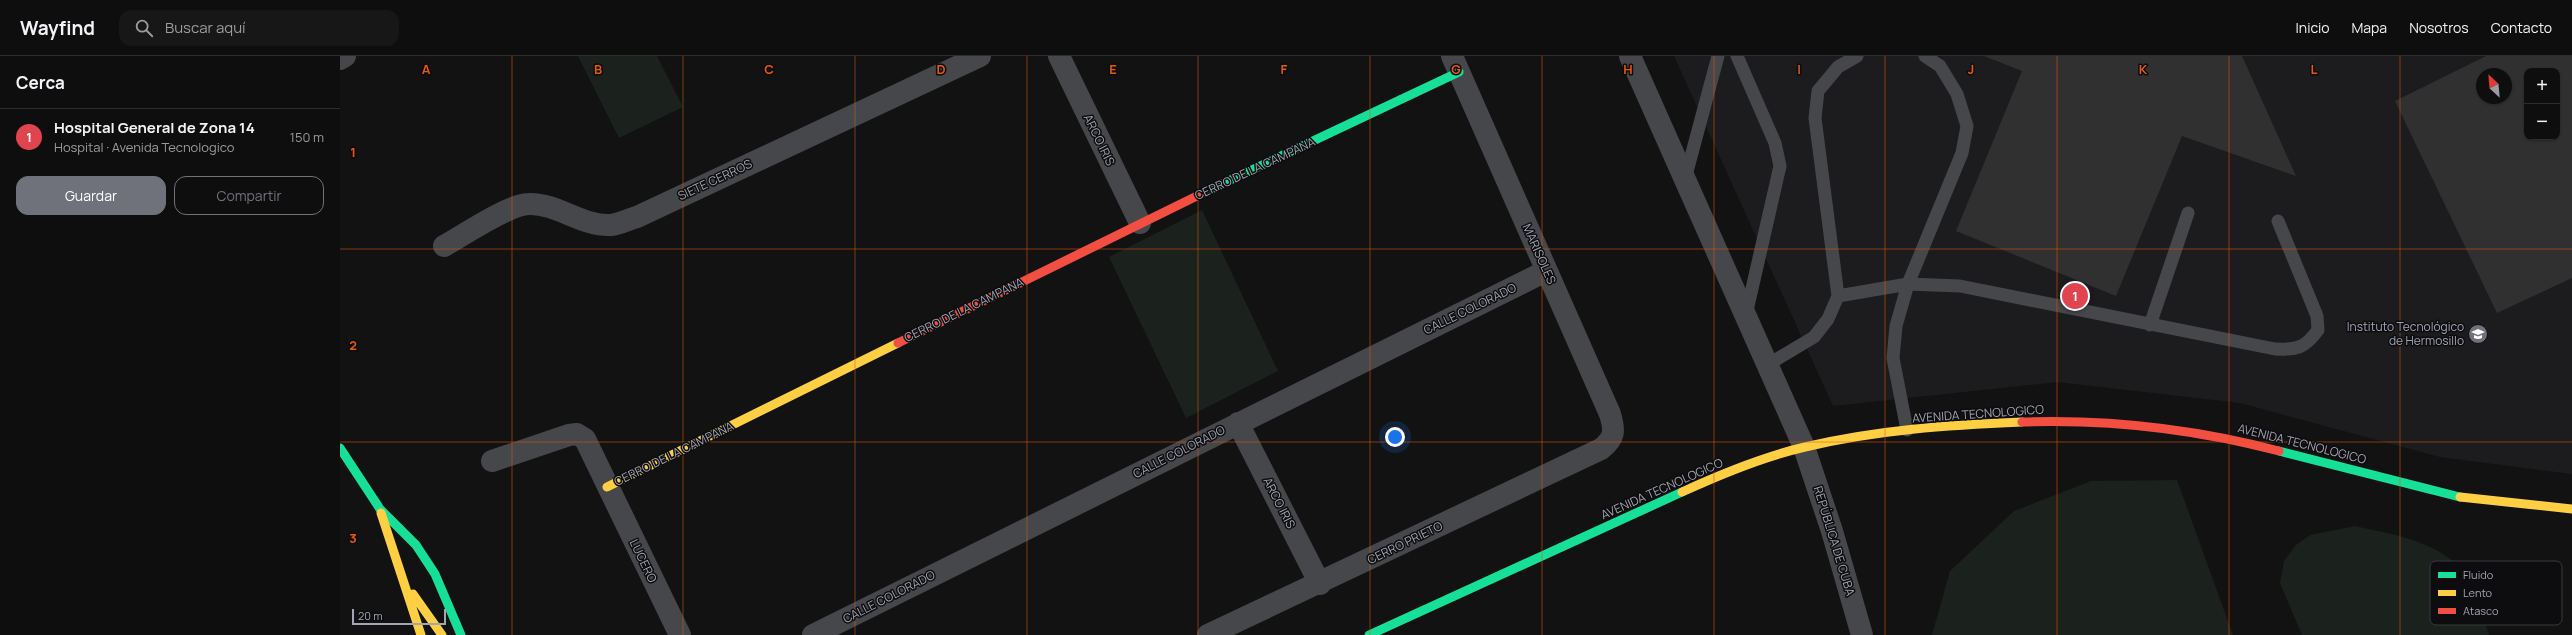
<!DOCTYPE html>
<html lang="es">
<head>
<meta charset="utf-8">
<style>
	body { margin:0; font-family:Manrope,sans-serif; background:#171717; color:#f1f3f6 }
	.controls { position:absolute; right:12px; top:12px; display:grid; overflow:hidden; border-radius:8px; box-shadow:0 1px 3px #0004 }
	.controls button { width:36px; height:36px; display:grid; place-items:center; padding:0; border:0; border-bottom:1px solid #2e2e2e; background:#0e0e0e; color:#f1f3f6; font:20px sans-serif }
	.compass { position:absolute; left:2136px; top:12px; width:36px; height:36px; border-radius:50%; background:#0e0e0e; box-shadow:0 1px 3px #0004; rotate:334deg }
	.scale { position:absolute; left:12px; bottom:10px; width:94px; box-sizing:border-box; padding-left:4px; border:2px solid #a2a6b4; border-top:0; font-size:11px; line-height:14px; white-space:nowrap; color:#a2a6b4; -webkit-text-stroke:3px #0d0c0e; paint-order:stroke }
	.you { position:absolute; left:1055px; top:381px; width:14px; height:14px; margin:-10px; border:3px solid #fff; border-radius:50%; background:#1a73e8; box-shadow:0 0 0 6px #1a73e833 }
	.badge { display:grid; place-items:center; width:26px; height:26px; border-radius:50%; background:#70727b; color:#fff; font-size:13px; font-weight:700 }
	.pin { position:absolute; translate:-50% -50%; border:2px solid #fff; box-shadow:0 1px 4px #0006 }
	.list { margin:0; padding:0; list-style:none }
	h2 { display:flex; justify-content:space-between; align-items:center; height:52px; margin:0; padding:0 16px; font-size:17px }
	h2 small { font-size:13px; font-weight:400; color:#9b9c9e }
	.list li { display:grid; grid-template-columns:26px 1fr auto; gap:12px; align-items:center; box-sizing:border-box; height:56px; padding:0 16px; border-top:1px solid #2e2e2e }
	.list b { display:block; font-size:15px; white-space:nowrap }
	.list p { margin:0; font-size:13px; white-space:nowrap; color:#9b9c9e }
	.list em { font-size:13px; font-style:normal; color:#9b9c9e }
	.actions { display:flex; gap:8px; padding:12px 16px }
	.actions a { flex:1; padding:9px 0; border:1px solid #70727b; border-radius:12px; text-align:center; font-size:14px; color:#70727b }
	.actions .main { background:#70727b; color:#fff }
	.icon { flex:none; width:22px; height:22px; fill:none; stroke:currentColor; stroke-width:2; stroke-linecap:round; stroke-linejoin:round }
	.map { position:relative; flex:none; width:2232px; height:579px; overflow:hidden }
	header { display:flex; align-items:center; gap:24px; box-sizing:border-box; height:56px; padding:0 20px; background:#0e0e0e; border-bottom:1px solid #2e2e2e }
	header strong { font-size:19px }
	nav { display:flex; gap:22px; margin-inline-start:auto; font-size:14px }
	.search { width:280px; height:36px; background:#171717; display:flex; align-items:center; gap:10px; box-sizing:border-box; padding:0 14px; border-radius:12px; color:#9b9c9e; font-size:15px }
	main { display:flex }
	aside { flex:1; background:#0e0e0e }
	.map>svg:first-child { display:block }
	.built { fill:#1c1c1e; fill-rule:evenodd }
	.green { fill:#1b211c }
	.building { fill:#303031; fill-rule:evenodd }
	.lines { fill:none; stroke-linecap:round; stroke-linejoin:round }
	.lane { stroke:#46474b; stroke-width:13 }
	.street { stroke:#46474b; stroke-width:22 }
	.fast { stroke:#16e098; stroke-width:9 }
	.slow { stroke:#ffcf43; stroke-width:9 }
	.jam { stroke:#f24e42; stroke-width:9 }
	.grid { fill:none; stroke:#e8590c; stroke-width:1; stroke-opacity:0.55 }
	.labels { text-anchor:middle; stroke-width:3; stroke-linejoin:round; paint-order:stroke }
	.street-label { font-size:12px; fill:#a2a6b4; stroke:#0d0c0e }
	.poi-label { font-size:12px; fill:#a2a6b4; stroke:#0d0c0e; text-anchor:end }
	.key { fill:#0d0c0e; stroke:#3a3a40; stroke-width:1 }
	.key-label { font-size:11px; fill:#a2a6b4 }
	.grid-label { font-size:13px; text-anchor:middle; font-weight:bold; fill:#e8590c; stroke:#0d0c0e; stroke-width:3; stroke-linejoin:round; paint-order:stroke }
</style>
</head>
<body>
<header>
<strong>Wayfind</strong>
<div class="search"><svg class="icon" aria-label="search" viewBox="0 0 24 24"><circle cx="10" cy="10" r="6"/><path d="M15 15l6 6"/></svg>Buscar aquí</div>
<nav><a>Inicio</a><a>Mapa</a><a>Nosotros</a><a>Contacto</a></nav>
</header>
<main>
<aside>
<h2>Cerca<small></small></h2>
<ul class="list">
<li><span class="badge" style="background:#e0444e">1</span><div><b>Hospital General de Zona 14</b><p>Hospital · Avenida Tecnologico</p></div><em>150 m</em></li>
</ul>
<div class="actions"><a class="main">Guardar</a><a>Compartir</a></div>
</aside>
<div class="map">
<svg width="2232" height="579" viewBox="0 0 2232 579">
	<rect width="100%" height="100%" fill="#121212"/>
	<path class="built" d="M1334,0h898v418l-132,-17 -200,-54 -183,-21 -224,24zM2187,15h30v66h-30zM2142,18h24v24h-24z"/>
	<path class="green" d="M238,0h79l26,51 -64,31z
		M862,154l76,161 -92,47 -77,-161z
		M1837,424l56,155h-301l18,-64 64,-60 77,-30z
		M2015,470c36,8 77,14 105,41 14,15 23,48 29,68h-187l-22,-52 4,-22 12,-16 14,-10z"/>
	<path class="building" d="M1644,0h258l54,120 -114,-40 -66,160 -160,-65 66,-160z
		M2146,0h86v222l-75,35 -102,-212zM2187,15h30v66h-30zM2142,18h24v24h-24z"/>
	<g class="lines">
		<path class="lane" d="M1397,0l38,87 5,23 -34,149
			M1345,123l33,-123
			M1498,240l70,-12 52,2 315,63c22,1 30,-1 43,-19l-1,-14 -39,-95
			M1810,269l38,-112
			M1427,309l47,-28 14,-18 10,-23 -23,-178 3,-27 20,-24 19,-11
			M1567,374l-14,-72 3,-32 12,-42 54,-131 5,-27 -10,-32 -17,-28 -15,-10"/>
		<path class="street" d="M719,0l81,167
			M1290,0l174,391 28,84 30,104
			M0,3l5,-3
			M104,190c20,-11 65,-42 85,-42 28,-1 54,23 82,21 9,-1 18,-6 26,-8l343,-161
			M898,367l82,161
			M152,405l77,-26 8,-1 8,5 95,196
			M473,579l733,-364
			M868,579l393,-186c14,-11 14,-18 9,-35l-158,-358"/>
		<path class="fast" d="M863,137l256,-121
			M0,392l40,61 36,36 19,29 26,61
			M1939,395l181,46
			M1029,579l313,-143"/>
		<path class="slow" d="M267,431l291,-144
			M1342,436c37,-17 84,-36 123,-45 71,-17 144,-22 217,-25
			M2120,441l112,12
			M41,457l40,122
			M73,538l29,41"/>
		<path class="jam" d="M558,287l305,-150
			M1682,366c87,-3 173,7 257,29"/>
	</g>
	<path class="grid" d="M172,0v579M343,0v579M515,0v579M687,0v579M858,0v579M1030,0v579M1202,0v579M1374,0v579M1545,0v579M1717,0v579M1889,0v579M2060,0v579M0,193h2232M0,386h2232"/>
	<defs>
		<symbol id="university-disc" viewBox="-11 -11 22 22"><circle r="9.5" fill="#70727b" stroke="#0d0c0e"/><path d="M0-5L7-2L0 1L-7-2ZM-4 1L0 2.5L4 1V4Q0 6-4 4Z" fill="#fff"/></symbol>
	</defs>
	<g fill-rule="evenodd">
		<use href="#university-disc" x="2127" y="267" width="22" height="22"/>
	</g>
	<g class="labels">
		<g class="street-label">
			<text transform="translate(759 84) rotate(64)" y="4">ARCO IRIS</text>
			<text transform="translate(915 113) rotate(-25)" y="4">CERRO DE LA CAMPANA</text>
			<text transform="translate(375 124) rotate(-25)" y="4">SIETE CERROS</text>
			<text transform="translate(1199 198) rotate(66)" y="4">MARISOLES</text>
			<text transform="translate(1130 253) rotate(-26)" y="4">CALLE COLORADO</text>
			<text transform="translate(624 254) rotate(-26)" y="4">CERRO DE LA CAMPANA</text>
			<text transform="translate(1638 358) rotate(-4)" y="4">AVENIDA TECNOLOGICO</text>
			<text transform="translate(1962 388) rotate(14)" y="4">AVENIDA TECNOLOGICO</text>
			<text transform="translate(839 396) rotate(-27)" y="4">CALLE COLORADO</text>
			<text transform="translate(334 398) rotate(-26)" y="4">CERRO DE LA CAMPANA</text>
			<text transform="translate(1322 433) rotate(-24)" y="4">AVENIDA TECNOLOGICO</text>
			<text transform="translate(939 447) rotate(63)" y="4">ARCO IRIS</text>
			<text transform="translate(1494 485) rotate(73)" y="4">REPÚBLICA DE CUBA</text>
			<text transform="translate(1065 487) rotate(-26)" y="4">CERRO PRIETO</text>
			<text transform="translate(303 505) rotate(64)" y="4">LUCERO</text>
			<text transform="translate(549 541) rotate(-27)" y="4">CALLE COLORADO</text>
		</g>
		<g class="poi-label">
			<text x="2124" y="275">Instituto Tecnológico<tspan x="2124" dy="14">de Hermosillo</tspan></text>
		</g>
	</g>
	<rect x="2090" y="505" width="132" height="64" rx="6" class="key"/>
	<rect x="2098" y="516" width="18" height="6" fill="#16e098"/>
	<rect x="2098" y="534" width="18" height="6" fill="#ffcf43"/>
	<rect x="2098" y="552" width="18" height="6" fill="#f24e42"/>
	<g class="key-label">
		<text x="2123" y="523">Fluido</text>
		<text x="2123" y="541">Lento</text>
		<text x="2123" y="559">Atasco</text>
	</g>
	<g class="grid-label">
		<text x="86" y="18">A</text>
		<text x="258" y="18">B</text>
		<text x="429" y="18">C</text>
		<text x="601" y="18">D</text>
		<text x="773" y="18">E</text>
		<text x="944" y="18">F</text>
		<text x="1116" y="18">G</text>
		<text x="1288" y="18">H</text>
		<text x="1459" y="18">I</text>
		<text x="1631" y="18">J</text>
		<text x="1803" y="18">K</text>
		<text x="1974" y="18">L</text>
		<text x="13" y="101">1</text>
		<text x="13" y="294">2</text>
		<text x="13" y="487">3</text>
	</g>
</svg>
<div class="controls">
<button>+</button>
<button>−</button>
</div>
<svg class="compass" viewBox="-18 -18 36 36"><path d="M0-13l5 13h-10z" fill="#e53935"/><path d="M0 13l5-13h-10z" fill="#9b9c9e"/></svg>
<div class="scale">20 m</div>
<div class="you"></div>
<div class="pin badge" style="left:1735px;top:240px;background:#e0444e">1</div>
</div>
</main>
</body>
</html>
